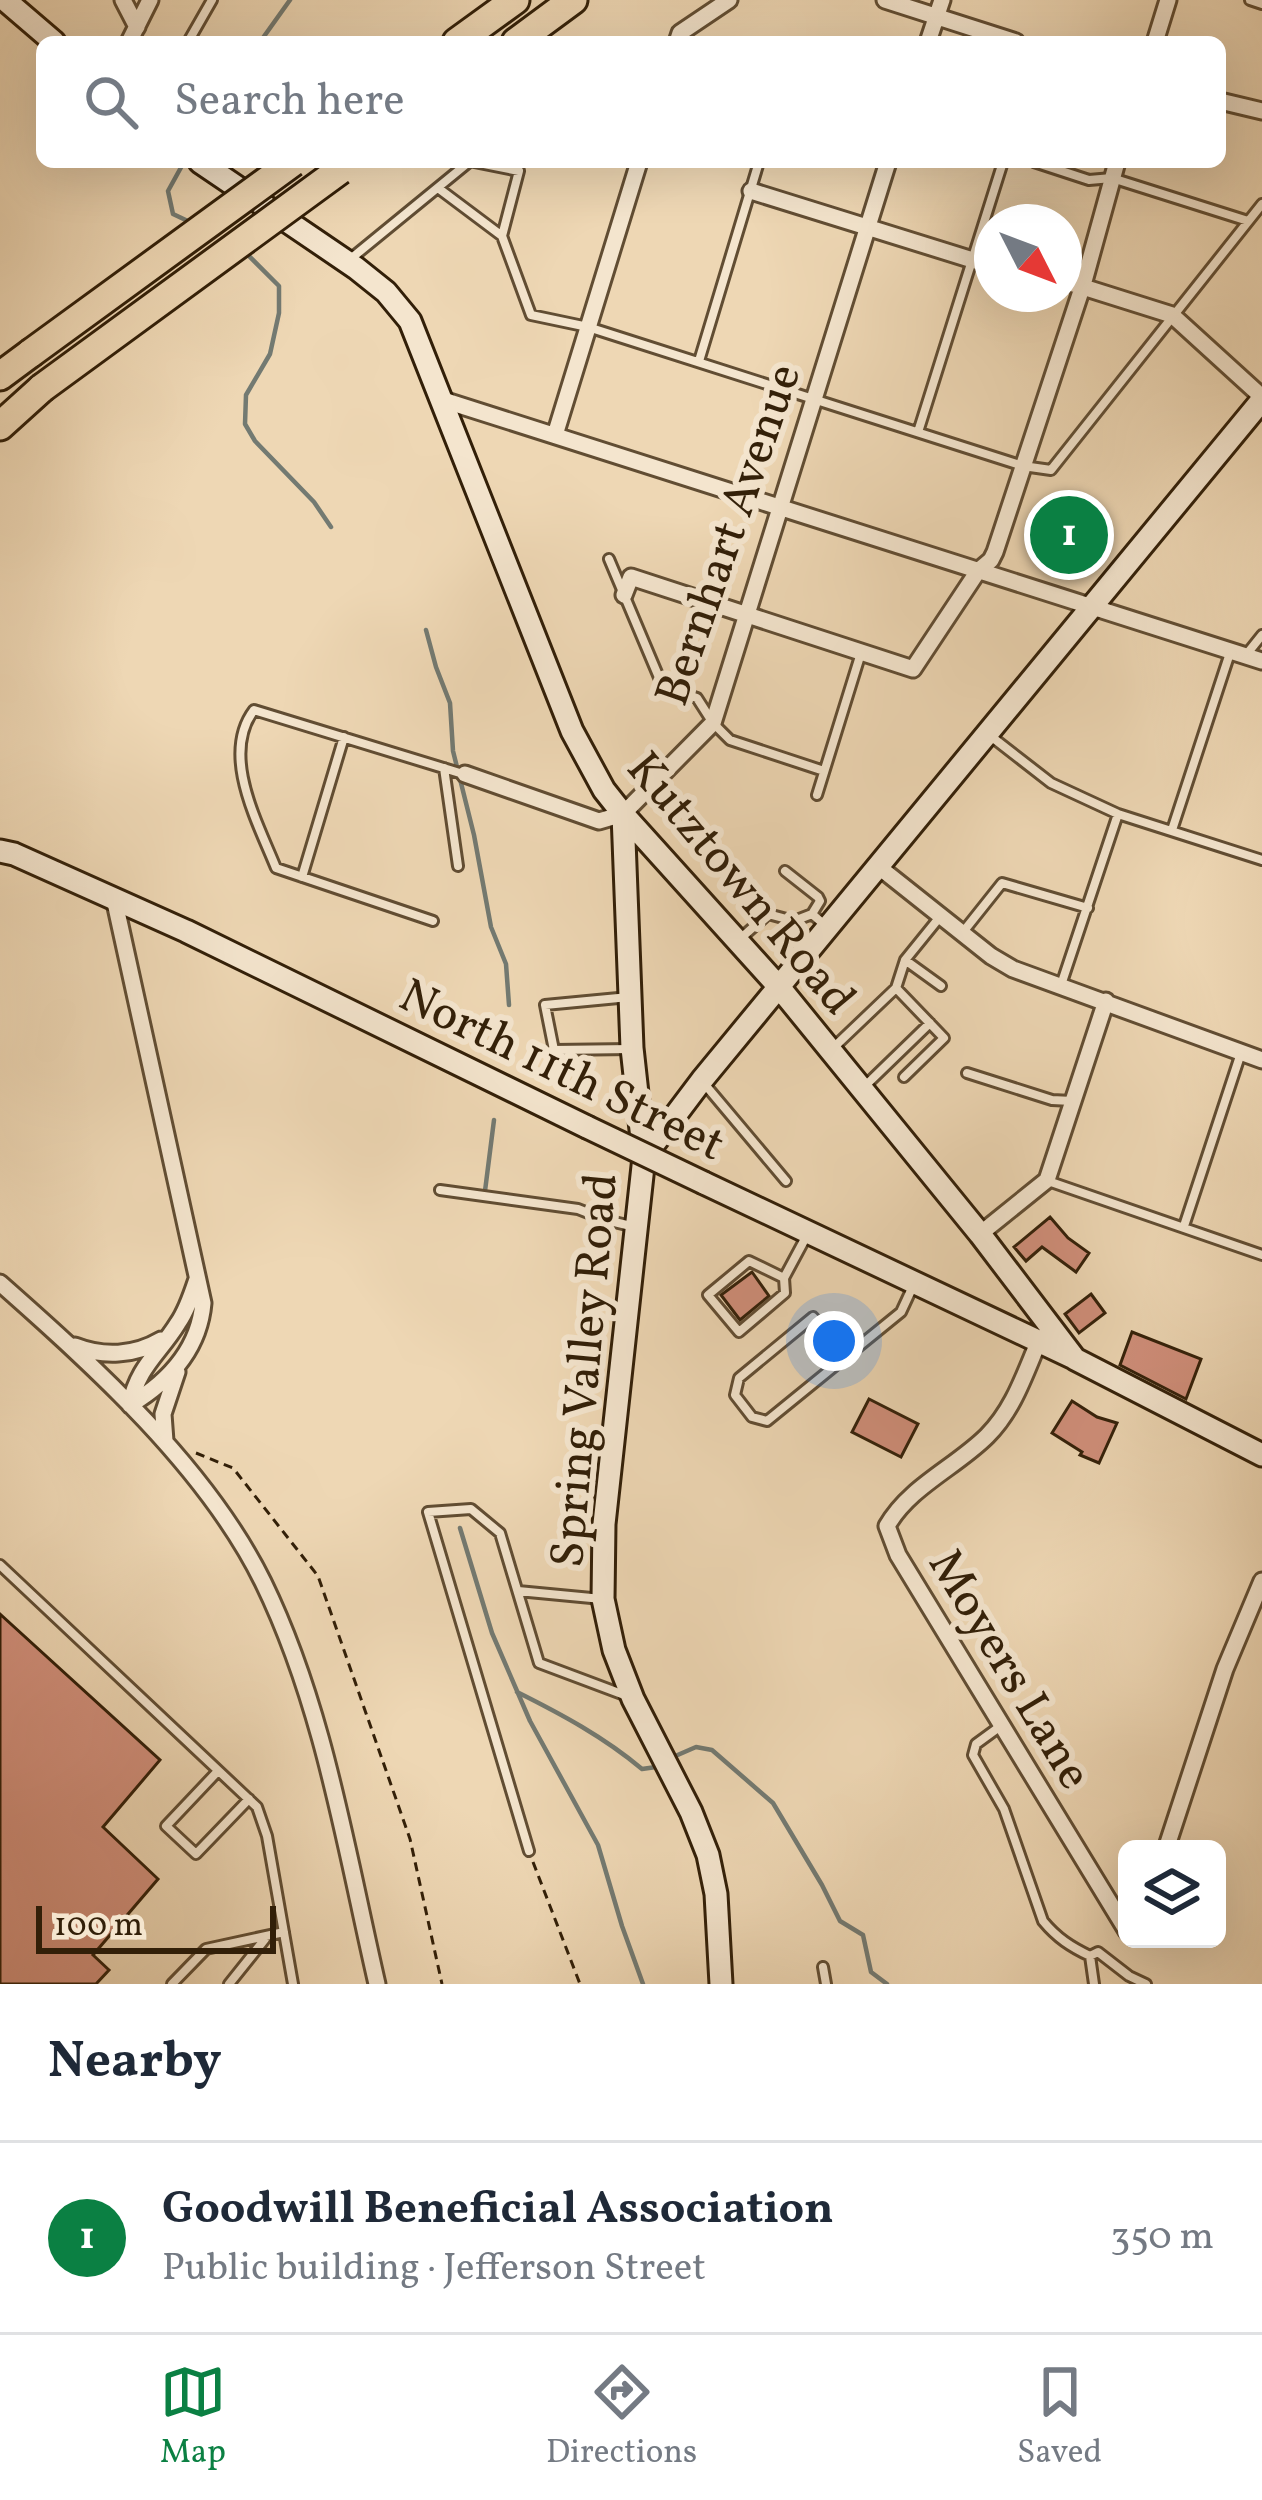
<!DOCTYPE html>
<html lang="en">
<head>
<meta charset="utf-8">
<style>
	body { margin:0; font-family:Vollkorn,serif; background:#f6f6f7; color:#1f2937 }
	.controls { position:absolute; right:36px; bottom:36px; display:grid; overflow:hidden; border-radius:18px; box-shadow:0 12px 48px #0002 }
	.controls button { width:108px; height:108px; display:grid; place-items:center; padding:0; border:0; border-bottom:3px solid #e0e1e3; background:#fff; color:#1f2937; font:60px sans-serif }
	.compass { position:absolute; left:974px; top:204px; width:108px; height:108px; border-radius:50%; background:#fff; box-shadow:0 12px 48px #0002; rotate:132deg }
	.scale { position:absolute; left:36px; bottom:30px; width:240px; box-sizing:border-box; padding-left:12px; border:6px solid #321f08; border-top:0; font-size:33px; line-height:42px; white-space:nowrap; color:#321f08; -webkit-text-stroke:9px #f4e5ce; paint-order:stroke }
	.you { position:absolute; left:834px; top:1341px; width:42px; height:42px; margin:-30px; border:9px solid #fff; border-radius:50%; background:#1a73e8; box-shadow:0 0 0 18px #1a73e833 }
	.badge { display:grid; place-items:center; width:78px; height:78px; border-radius:50%; background:#0b8043; color:#fff; font-size:39px; font-weight:700 }
	.pin { position:absolute; translate:-50% -50%; border:6px solid #fff; box-shadow:0 3px 12px #0006 }
	.list { margin:0; padding:0; list-style:none }
	h2 { display:flex; justify-content:space-between; align-items:center; height:156px; margin:0; padding:0 48px; font-size:51px }
	h2 small { font-size:39px; font-weight:400; color:#747a83 }
	.list li { display:grid; grid-template-columns:78px 1fr auto; gap:36px; align-items:center; box-sizing:border-box; height:192px; padding:0 48px; border-top:3px solid #e0e1e3 }
	.list b { display:block; font-size:45px; white-space:nowrap }
	.list p { margin:0; font-size:39px; white-space:nowrap; color:#747a83 }
	.list em { font-size:39px; font-style:normal; color:#747a83 }
	.icon { flex:none; width:66px; height:66px; fill:none; stroke:currentColor; stroke-width:2; stroke-linecap:round; stroke-linejoin:round }
	.map { position:relative; flex:none; width:1262px; height:1984px; overflow:hidden }
	.search { position:absolute; background:#fff; box-shadow:0 12px 48px #0002; left:36px; right:36px; top:36px; height:132px; display:flex; align-items:center; gap:30px; box-sizing:border-box; padding:0 42px; border-radius:18px; color:#747a83; font-size:45px }
	.sheet { height:348px; background:#fff }
	nav { display:flex; justify-content:space-around; align-items:center; box-sizing:border-box; height:168px; border-top:3px solid #e0e1e3; background:#fff; font-size:33px; color:#747a83 }
	nav a { display:grid; justify-items:center; gap:6px }
	nav .on { color:#0b8043 }
	.map>svg:first-child { display:block }
	.lines { fill:none; stroke-linecap:round; stroke-linejoin:round }
	.stream { stroke:#737a72; stroke-width:4.5 }
	.building { fill:#d18f7b; stroke:#321f08; stroke-width:3 }
	.lane-casing { stroke:#614d33; stroke-width:14 }
	.street-casing { stroke:#614d33; stroke-width:21 }
	.secondary-casing { stroke:#321f08; stroke-width:27 }
	.highway-casing { stroke:#321f08; stroke-width:33 }
	.path { stroke:#321f08; stroke-width:3; stroke-dasharray:9 6; stroke-linecap:butt }
	.lane { stroke:#f4e5ce; stroke-width:8 }
	.street { stroke:#f4e5ce; stroke-width:15 }
	.secondary { stroke:#f4e5ce; stroke-width:21 }
	.highway { stroke:#eed7b4; stroke-width:27 }
	.secondary-bridge-casing { stroke:#321f08; stroke-width:27; stroke-linecap:butt }
	.highway-bridge-casing { stroke:#321f08; stroke-width:33; stroke-linecap:butt }
	.secondary-bridge { stroke:#f4e5ce; stroke-width:21 }
	.highway-bridge { stroke:#eed7b4; stroke-width:27 }
	.labels { text-anchor:middle; stroke-width:12; stroke-linejoin:round; paint-order:stroke }
	.street-label { font-size:48px; fill:#321f08; stroke:#f4e5ce }
</style>
</head>
<body>
<div class="map">
<svg width="1262" height="1984" viewBox="0 0 1262 1984">
	<rect width="100%" height="100%" fill="#eed7b4"/>
	<filter id="stains"><feTurbulence type="fractalNoise" baseFrequency=".00167" numOctaves="4"/><feColorMatrix values="0 0 0 0 .2 0 0 0 0 .09 0 0 0 0 .02 0 0 0 .5 -.17"/></filter>
	<radialGradient id="worn" r=".72"><stop offset=".6" stop-color="#630" stop-opacity="0"/><stop offset="1" stop-color="#630" stop-opacity=".3"/></radialGradient>
	<g class="lines">
		<path class="stream" d="M260,42l30,-42
			M184,162l-16,29 5,23 19,9
			M244,251l35,35v27l-9,41 -24,41 -1,29 10,17 59,61 17,25
			M426,630l10,37 14,36 3,48 21,84 17,92 15,37 3,41
			M485,1191l9,-71
			M460,1528l32,105 38,88 68,124 24,81 21,58
			M517,1692c44,22 87,45 125,77l14,-2
			M673,1757l23,-10 16,3 61,53 49,82 18,36 23,14 8,37 16,12"/>
	</g>
	<path class="building" d="M1050,1217l18,21 21,15 -13,19 -34,-25 -16,14 -12,-14z
		M752,1272l17,24 -29,24 -19,-25z
		M1091,1294l14,19 -26,20 -14,-19z
		M1132,1332l69,27 -15,40 -66,-34z
		M869,1399l49,25 -17,33 -49,-25z
		M1072,1401l25,16 20,6 -18,40 -19,-8 2,-3 -30,-19z
		M0,1614l160,146 -57,67 55,52 -65,76 16,15 -13,14h-96z"/>
	<g class="lines">
		<defs>
			<path id="lane" d="M1250,0l12,4
				M188,42l24,-42
				M474,162l45,9 -17,65
				M1034,162l55,18 23,-2 136,43
				M438,188l64,48 29,79 57,12 435,139 28,4 211,-266
				M348,261l121,-99
				M699,361l60,-199
				M918,432l85,-270
				M609,559l54,128 34,11 16,25 17,17 94,31
				M1246,655l16,-20
				M988,734l63,49 67,31 144,46
				M444,768l14,98
				M817,795l44,-142
				M1172,830l59,-180
				M785,871l33,26 2,4 -8,13 15,13
				M302,877l42,-140
				M433,921l-157,-53c-18,-45 -56,-113 -22,-158l209,64
				M963,932l39,-49 86,25
				M741,938l27,-24 26,7 18,-7
				M905,960l36,26
				M1061,985l57,-171
				M629,997l-84,8 9,45 77,-1
				M831,1050l65,-62
				M967,1073l85,27 20,1
				M904,1077l40,-39 -48,-50 9,-28 34,-42
				M702,1081l84,100
				M866,1085l64,-62
				M1048,1181l214,74
				M440,1190l138,19 28,11 29,7
				M1184,1226l57,-173
				M784,1278l-35,-17 -41,34 31,37 46,-39 -1,-15 22,-41
				M845,1357l-32,-40 -74,61 -4,17 17,22 15,4 134,-109 13,-28
				M0,1565l257,242 10,29 26,148
				M518,1591l84,8
				M1002,1725l-26,19 -3,11 31,54 39,112c14,17 28,26 47,35l8,-4 31,24 17,8
				M218,1771l-52,55 30,28 53,-55
				M529,1851l-101,-339 43,-3 29,24 39,130 88,33
				M1090,1956l4,28
				M823,1967l3,17
				M172,1984l34,-35 78,-17
				M229,1984l36,-45"/>
			<path id="street" d="M123,0l14,27
				M885,0l131,42
				M129,42l21,-42
				M677,42l3,-9 49,-33
				M928,42l14,-42
				M1155,42l13,-42
				M1220,101l42,10
				M751,191l241,75
				M1064,281l108,34 90,82
				M443,400l819,261
				M555,435l84,-273
				M624,595l7,-18 282,92 65,-98 13,-11 4,-8 88,-267 34,-123
				M465,774l134,47 24,-7 90,-91 175,-561
				M879,867l112,89 22,13 249,91
				M114,898l89,405c-4,46 -35,79 -73,102
				M980,1234l67,-54 59,-179
				M0,1283c94,83 207,185 263,299 61,125 83,268 114,402
				M1038,1343c-14,33 -25,67 -51,93 -31,31 -78,51 -100,90l11,29 229,376
				M75,1346c28,11 59,10 86,-6
				M130,1405c8,-39 29,-51 48,-82 9,-13 14,-29 19,-44
				M165,1441l-2,-27 14,-42
				M1166,1849l59,-180 37,-88"/>
			<path id="secondary" d="M5,0l49,42
				M200,162l156,106 30,24 24,29 162,410 32,59 19,24 156,173 201,247 95,125 187,96
				M623,814l9,234 12,109 -40,367 -1,75 11,51 19,49 58,113 17,43 8,39 5,90
				M0,851l14,3 172,77 401,196
				M644,1157l58,-77 560,-680
				M704,1183l370,175"/>
			<path id="highway" d="M457,42l58,-42
				M516,42l57,-42
				M0,376l31,-23
				M0,426l42,-38"/>
		</defs>
		<use href="#lane" class="lane-casing"/>
		<use href="#street" class="street-casing"/>
		<use href="#secondary" class="secondary-casing"/>
		<use href="#highway" class="highway-casing"/>
		<path class="path" d="M196,1453l37,15 85,108 92,263 32,145
			M533,1862l47,122"/>
		<use href="#lane" class="lane"/>
		<use href="#street" class="street"/>
		<use href="#secondary" class="secondary"/>
		<use href="#highway" class="highway"/>
		<defs>
			<path id="secondary-bridge" d="M587,1127l117,56"/>
			<path id="highway-bridge" d="M31,353l262,-191
				M42,388l298,-218"/>
		</defs>
		<use href="#secondary-bridge" class="secondary-bridge-casing"/>
		<use href="#highway-bridge" class="highway-bridge-casing"/>
		<use href="#secondary-bridge" class="secondary-bridge"/>
		<use href="#highway-bridge" class="highway-bridge"/>
	</g>
	<g class="labels">
		<g class="street-label">
			<text transform="translate(726 534) rotate(-71)" y="17">Bernhart Avenue</text>
			<text transform="translate(743 882) rotate(50)" y="17">Kutztown Road</text>
			<text transform="translate(563 1068) rotate(26)" y="17">North 11th Street</text>
			<text transform="translate(582 1370) rotate(-85)" y="17">Spring Valley Road</text>
			<text transform="translate(1012 1668) rotate(59)" y="17">Moyers Lane</text>
		</g>
	</g>
	<rect width="100%" height="100%" filter="url(#stains)"/>
	<rect width="100%" height="100%" fill="url(#worn)"/>
</svg>
<div class="controls">
<button><svg class="icon" aria-label="layers" viewBox="0 0 24 24"><path d="M12 4l9 5-9 5-9-5zM3 14l9 5 9-5"/></svg></button>
</div>
<svg class="compass" viewBox="-18 -18 36 36"><path d="M0-13l5 13h-10z" fill="#e53935"/><path d="M0 13l5-13h-10z" fill="#747a83"/></svg>
<div class="scale">100 m</div>
<div class="you"></div>
<div class="pin badge" style="left:1069px;top:535px">1</div>
<div class="search"><svg class="icon" aria-label="search" viewBox="0 0 24 24"><circle cx="10" cy="10" r="6"/><path d="M15 15l6 6"/></svg>Search here</div>
</div>
<section class="sheet">
<h2>Nearby<small></small></h2>
<ul class="list">
<li><span class="badge">1</span><div><b>Goodwill Beneficial Association</b><p>Public building · Jefferson Street</p></div><em>350 m</em></li>
</ul>
</section>
<nav>
<a class="on"><svg class="icon" aria-label="map" viewBox="0 0 24 24"><path d="M3 6l6-2 6 2 6-2v14l-6 2-6-2-6 2zM9 4v14M15 6v14"/></svg>Map</a>
<a><svg class="icon" aria-label="directions" viewBox="0 0 24 24"><path d="M12 3l9 9-9 9-9-9zM9 14v-3h6M13 9l2 2-2 2"/></svg>Directions</a>
<a><svg class="icon" aria-label="saved" viewBox="0 0 24 24"><path d="M7 4h10v16l-5-4-5 4z"/></svg>Saved</a>
</nav>
</body>
</html>
